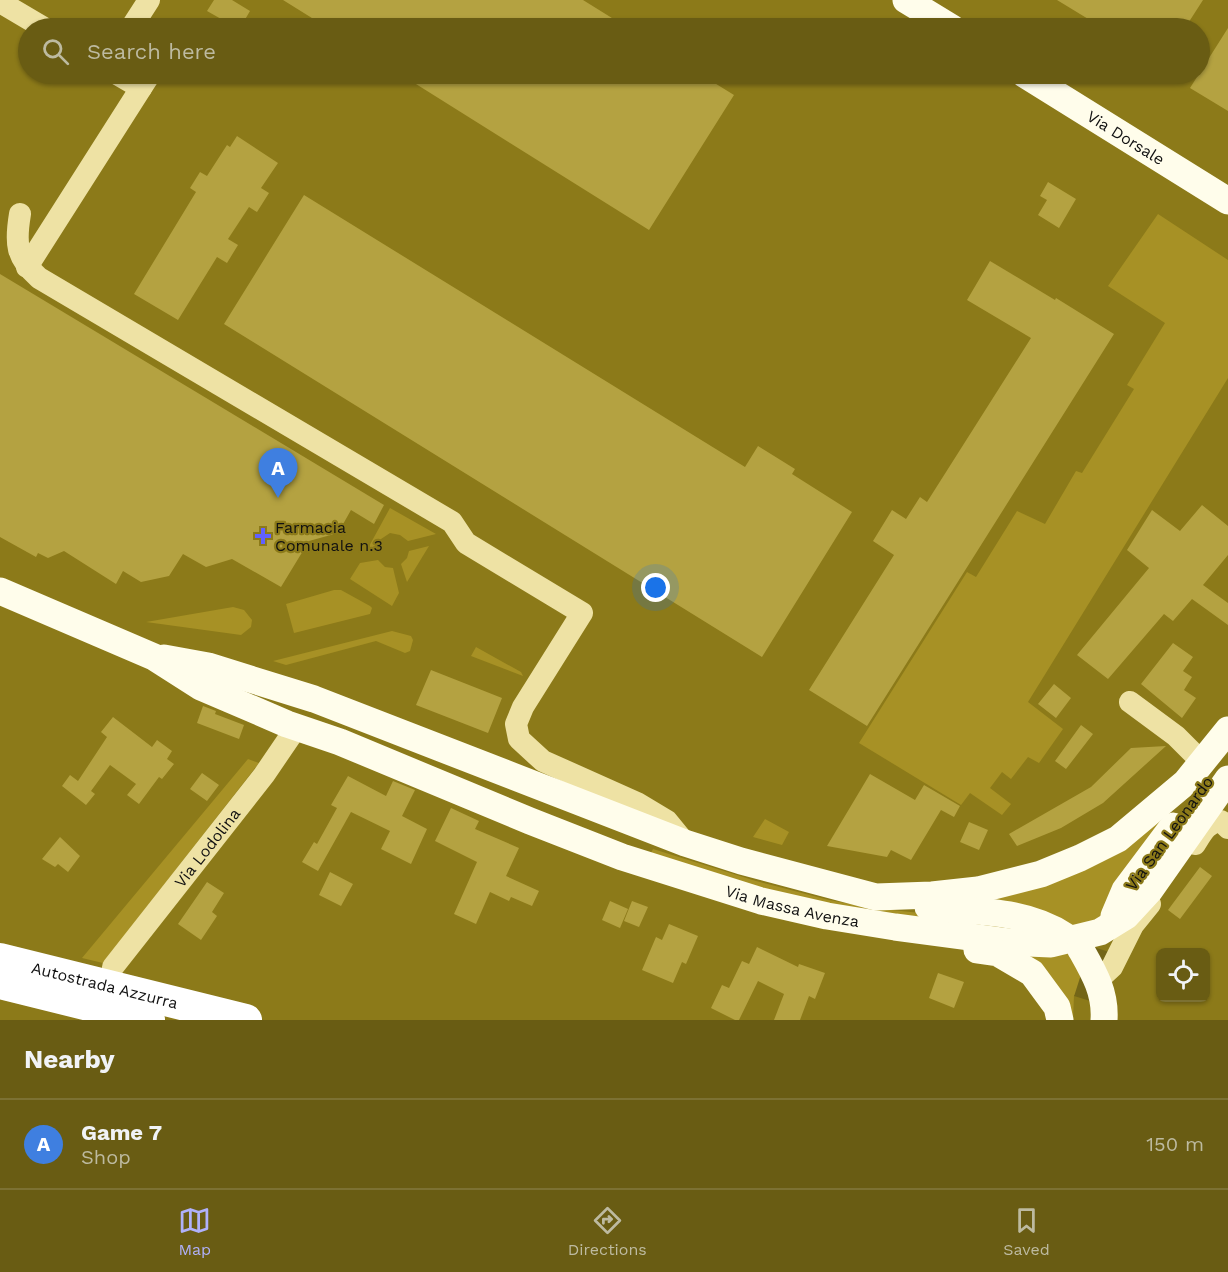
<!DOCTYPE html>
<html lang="en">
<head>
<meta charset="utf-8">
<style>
	body { margin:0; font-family:"Work Sans",sans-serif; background:#6e621c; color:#f1f3f6 }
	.controls { position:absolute; right:18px; bottom:18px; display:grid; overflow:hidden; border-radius:9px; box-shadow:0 2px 4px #0004 }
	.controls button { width:54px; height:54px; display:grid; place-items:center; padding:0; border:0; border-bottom:2px solid #7c7133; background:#695c13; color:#f1f3f6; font:30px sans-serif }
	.you { position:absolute; left:656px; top:588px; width:21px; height:21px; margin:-15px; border:4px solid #fff; border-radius:50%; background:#1a73e8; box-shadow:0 0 0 9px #1a73e833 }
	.badge { display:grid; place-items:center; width:39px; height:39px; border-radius:50%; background:#b0b1fa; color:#fff; font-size:20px; font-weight:700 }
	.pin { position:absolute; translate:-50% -50px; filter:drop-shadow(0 2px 3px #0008) }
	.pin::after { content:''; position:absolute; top:32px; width:21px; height:18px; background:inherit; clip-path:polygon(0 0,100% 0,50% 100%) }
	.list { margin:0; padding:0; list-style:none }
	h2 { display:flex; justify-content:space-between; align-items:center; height:78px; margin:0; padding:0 24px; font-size:26px }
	h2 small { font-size:20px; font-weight:400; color:#bdbaa0 }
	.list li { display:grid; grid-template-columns:39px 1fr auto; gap:18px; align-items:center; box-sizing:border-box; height:90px; padding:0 24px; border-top:2px solid #7c7133 }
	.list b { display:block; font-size:22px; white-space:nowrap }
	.list p { margin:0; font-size:20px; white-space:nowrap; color:#bdbaa0 }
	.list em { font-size:20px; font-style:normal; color:#bdbaa0 }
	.icon { flex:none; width:33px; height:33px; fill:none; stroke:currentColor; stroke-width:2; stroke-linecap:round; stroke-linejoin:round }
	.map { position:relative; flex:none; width:1228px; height:1020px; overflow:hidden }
	.search { position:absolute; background:#695c13; box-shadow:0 2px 4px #0004; left:18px; right:18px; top:18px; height:66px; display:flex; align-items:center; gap:15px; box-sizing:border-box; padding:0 21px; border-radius:33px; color:#bdbaa0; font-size:22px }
	.sheet { height:168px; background:#695c13 }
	nav { display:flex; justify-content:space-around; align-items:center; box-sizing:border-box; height:84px; border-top:2px solid #7c7133; background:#695c13; font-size:16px; color:#bdbaa0 }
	nav a { display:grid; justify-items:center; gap:3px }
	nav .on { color:#b0b1fa }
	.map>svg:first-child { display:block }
	.green { fill:#a79125 }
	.building { fill:#b4a241 }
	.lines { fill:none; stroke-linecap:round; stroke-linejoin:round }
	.major-tunnel { stroke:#736517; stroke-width:27; stroke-dasharray:27 14; stroke-linecap:butt }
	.minor { stroke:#eee2a4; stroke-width:22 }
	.major { stroke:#fffdeb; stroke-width:27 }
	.highway { stroke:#fff; stroke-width:32 }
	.poi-dot { fill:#6161ff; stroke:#8c7a19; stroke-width:2 }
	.labels { text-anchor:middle; stroke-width:4.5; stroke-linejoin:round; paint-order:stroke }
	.street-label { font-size:16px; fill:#111; stroke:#8c7a19 }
	.poi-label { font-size:16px; fill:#111; stroke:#8c7a19; text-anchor:start }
</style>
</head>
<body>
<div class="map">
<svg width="1228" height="1020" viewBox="0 0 1228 1020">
	<rect width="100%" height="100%" fill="#8c7a19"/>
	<path class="green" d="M1158,214l70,46v118l-200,324 35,27 -24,34 -11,-6 -17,22 -9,-7 -12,16 21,16 -9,11 -32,-22 -9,12 -102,-62 108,-171 9,5 41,-66 28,13 31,-53 6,2 52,-84 -7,-4 38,-62 -57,-37z
		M390,508l46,26 -28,7 -8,-6 -10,-2 -9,6 -4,9 -10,2z
		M429,546l-22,36 -6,-18 6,-6 2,-7z
		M378,560l7,7 8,1 6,25 -7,13 -42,-27 10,-16z
		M334,590h7l29,16 2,2 -2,6 -76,19 -8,-29z
		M233,607l11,3 8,10 -1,7 -10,8 -95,-13z
		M392,631l19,5 2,4 -3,11 -5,2 -29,-12 -90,24 -13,-4z
		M476,647l45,25 2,4 -52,-20z
		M248,759l11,4 -156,200 -21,-5z
		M765,819l24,13 -7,13 -29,-8z
		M1165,819l-67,106 -12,5 -104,-33z
		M653,849l103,32 73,19 44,8 75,8 107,21 -194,-19 -212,-61z
		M1071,950l25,50 -22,-5 -1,25 -47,-61 4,-4z"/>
	<path class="building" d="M214,0h18l18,11 -10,17h-3l-30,-17z
		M283,0h300l45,28h-300z
		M1057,0h146l-18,28h-82z
		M1228,28v83l-38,-23z
		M400,74h300l34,21 -85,135z
		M237,136l41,27 -17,25 8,5 -12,19 -8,-5 -21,32 10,6 -11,18 -10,-6 -39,63 -44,-26 62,-102 -6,-4 10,-16 7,4 20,-31 3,2z
		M1048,182l28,17 -17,29 -21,-13 9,-15 -7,-4z
		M304,195l441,272 13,-21 37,23 -3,5 60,38 -90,145 -538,-333z
		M990,261l65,39 1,-2 58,36 -247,392 -58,-36 85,-135 -21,-14 19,-31 14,9 14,-22 7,5 104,-164 -64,-38z
		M0,274l384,231 -10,19 -23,-14 -13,23 -29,8 -28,46 -49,-28 -26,8 -23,-13 -14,22 -28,6 -18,-11 -7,13 -52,-33 -16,7 -10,-5 -2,4 -36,-20z
		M1202,505l26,21v29l-25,30 25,18v22l-36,-26 -19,22 -9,-7 -56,65 -31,-24 72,-87 -22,-18 25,-40 28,21z
		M1173,643l20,14 -10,14 9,6 -8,13 12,8 -14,20 -41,-34z
		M431,670l71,28 -14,35 -72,-28z
		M1054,684l17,14 -15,20 -18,-14z
		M203,706l13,5 -1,3 29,11 -5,14 -42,-16z
		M113,717l39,30 5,-7 15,11 -5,8 7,5 -12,15 -3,-2 -20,27 -12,-9 9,-11 -26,-19 -19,26 4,3 -9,11 -24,-19 8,-11 8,6 29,-44 -6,-5z
		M1081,725l12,9 -27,35 -11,-8z
		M1166,746l-63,57 -42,25 -44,18 -8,-12 82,-47 40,-39z
		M202,773l17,12 -12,16 -17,-12z
		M870,774l45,26 9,-15 36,21 -6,11 -13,-7 -30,50 -20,-10 -4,7 -60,-11z
		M348,776l38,20 7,-15 22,9 -13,26 25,13 -16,35 -30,-15 9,-18 -39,-19 -33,59 -16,-9 12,-20 3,2 20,-36 -6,-3z
		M451,808l28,13 -4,8 44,19 -13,28 33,15 -7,15 -21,-9 -2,4 -19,-9 -14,32 -22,-10 23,-52 -42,-21z
		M969,822l19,8 -9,20 -19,-8z
		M60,837l20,19 -12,16 -10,-8 -3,3 -13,-8z
		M1200,867l12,9 -32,43 -12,-9z
		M330,872l23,12 -12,22 -22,-11z
		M207,882l17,11 -12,19 5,4 -16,24 -23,-16z
		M610,901l18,8 -8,19 -18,-8z
		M632,901l16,6 -9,20 -15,-6z
		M669,924l29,12 -12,28 -4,-2 -9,21 -31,-13 14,-33 6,3z
		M757,947l41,20 1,-3 26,9 -10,26 -6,-3 -9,24h-26l10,-26 -26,-13 -19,39h-4l-24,-12 11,-23 7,3 13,-27 7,3z
		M938,973l26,9 -10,26 -25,-10z"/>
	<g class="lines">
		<path class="major-tunnel" d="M1087,1000l16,-50"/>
		<g class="minor">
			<path d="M0,2l44,26"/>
			<path d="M131,28l18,-28"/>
			<path d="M117,74l24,14 9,-14"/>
			<path d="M20,214c-5,30 -4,43 19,64l413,244 14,21 116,70 -59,94 -7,17 3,15 24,22 94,42 30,18 18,22"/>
			<path d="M27,267l114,-179"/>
			<path d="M1130,702l46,34 27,27"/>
			<path d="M1195,844c7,-11 12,-22 26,-23l7,7"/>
			<path id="s1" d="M113,967l151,-192 32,-47"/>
			<path d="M1098,980l14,-13 21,-42 17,-21"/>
		</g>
		<g class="major">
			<path d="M906,0l46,28"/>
			<path id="s2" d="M1024,74l204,127"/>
			<path id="s3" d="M0,591l154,66 47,30 86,37 53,18 190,79 92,36 139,44 66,15 68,11 113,15 43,2 49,-12 26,-16 24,-26 78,-111"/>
			<path d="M164,658l44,8 106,33 371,144 56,18 135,36 56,-2 46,-5 63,-16 39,-16 38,-19 68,-57 42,-52"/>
			<path d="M928,907c46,5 97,2 137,29"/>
			<path d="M1114,916l11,-26 48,-64"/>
			<path d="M1080,948c13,23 26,44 24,72"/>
			<path d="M977,950l21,3 34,20 25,34 3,13"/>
		</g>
		<g class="highway">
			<path id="s4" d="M0,959l246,61"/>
			<path d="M0,983l149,37"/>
		</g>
	</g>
	<path class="poi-dot" d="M260 527h6v6h6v6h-6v6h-6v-6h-6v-6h6z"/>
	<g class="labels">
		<g class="street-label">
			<text dy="6" stroke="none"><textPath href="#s2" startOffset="120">Via Dorsale</textPath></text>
			<text transform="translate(1169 833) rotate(-54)" y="6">Via San Leonardo</text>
			<text dy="6" stroke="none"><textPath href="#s1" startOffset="152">Via Lodolina</textPath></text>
			<text dy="6" stroke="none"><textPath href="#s3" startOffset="855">Via Massa Avenza</textPath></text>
			<text dy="6" stroke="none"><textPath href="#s4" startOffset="108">Autostrada Azzurra</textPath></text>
		</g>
		<g class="poi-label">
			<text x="275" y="533">Farmacia<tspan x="275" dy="18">Comunale n.3</tspan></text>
		</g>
	</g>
</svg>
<div class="controls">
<button><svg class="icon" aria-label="locate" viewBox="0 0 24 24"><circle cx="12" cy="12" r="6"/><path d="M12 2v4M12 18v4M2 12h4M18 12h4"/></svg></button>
</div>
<div class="you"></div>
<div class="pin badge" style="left:278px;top:498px;background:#3f7fe0">A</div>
<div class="search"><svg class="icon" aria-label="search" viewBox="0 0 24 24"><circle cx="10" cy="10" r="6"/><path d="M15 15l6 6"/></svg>Search here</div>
</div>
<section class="sheet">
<h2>Nearby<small></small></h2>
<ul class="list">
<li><span class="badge" style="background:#3f7fe0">A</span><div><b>Game 7</b><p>Shop</p></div><em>150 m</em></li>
</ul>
</section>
<nav>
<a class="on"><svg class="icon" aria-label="map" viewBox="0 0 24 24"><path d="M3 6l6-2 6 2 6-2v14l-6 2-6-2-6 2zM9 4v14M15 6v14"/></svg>Map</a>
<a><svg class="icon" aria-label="directions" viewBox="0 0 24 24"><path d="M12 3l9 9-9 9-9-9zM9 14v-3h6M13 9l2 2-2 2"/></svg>Directions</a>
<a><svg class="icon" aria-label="saved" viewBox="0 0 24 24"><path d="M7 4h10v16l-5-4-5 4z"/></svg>Saved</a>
</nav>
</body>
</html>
